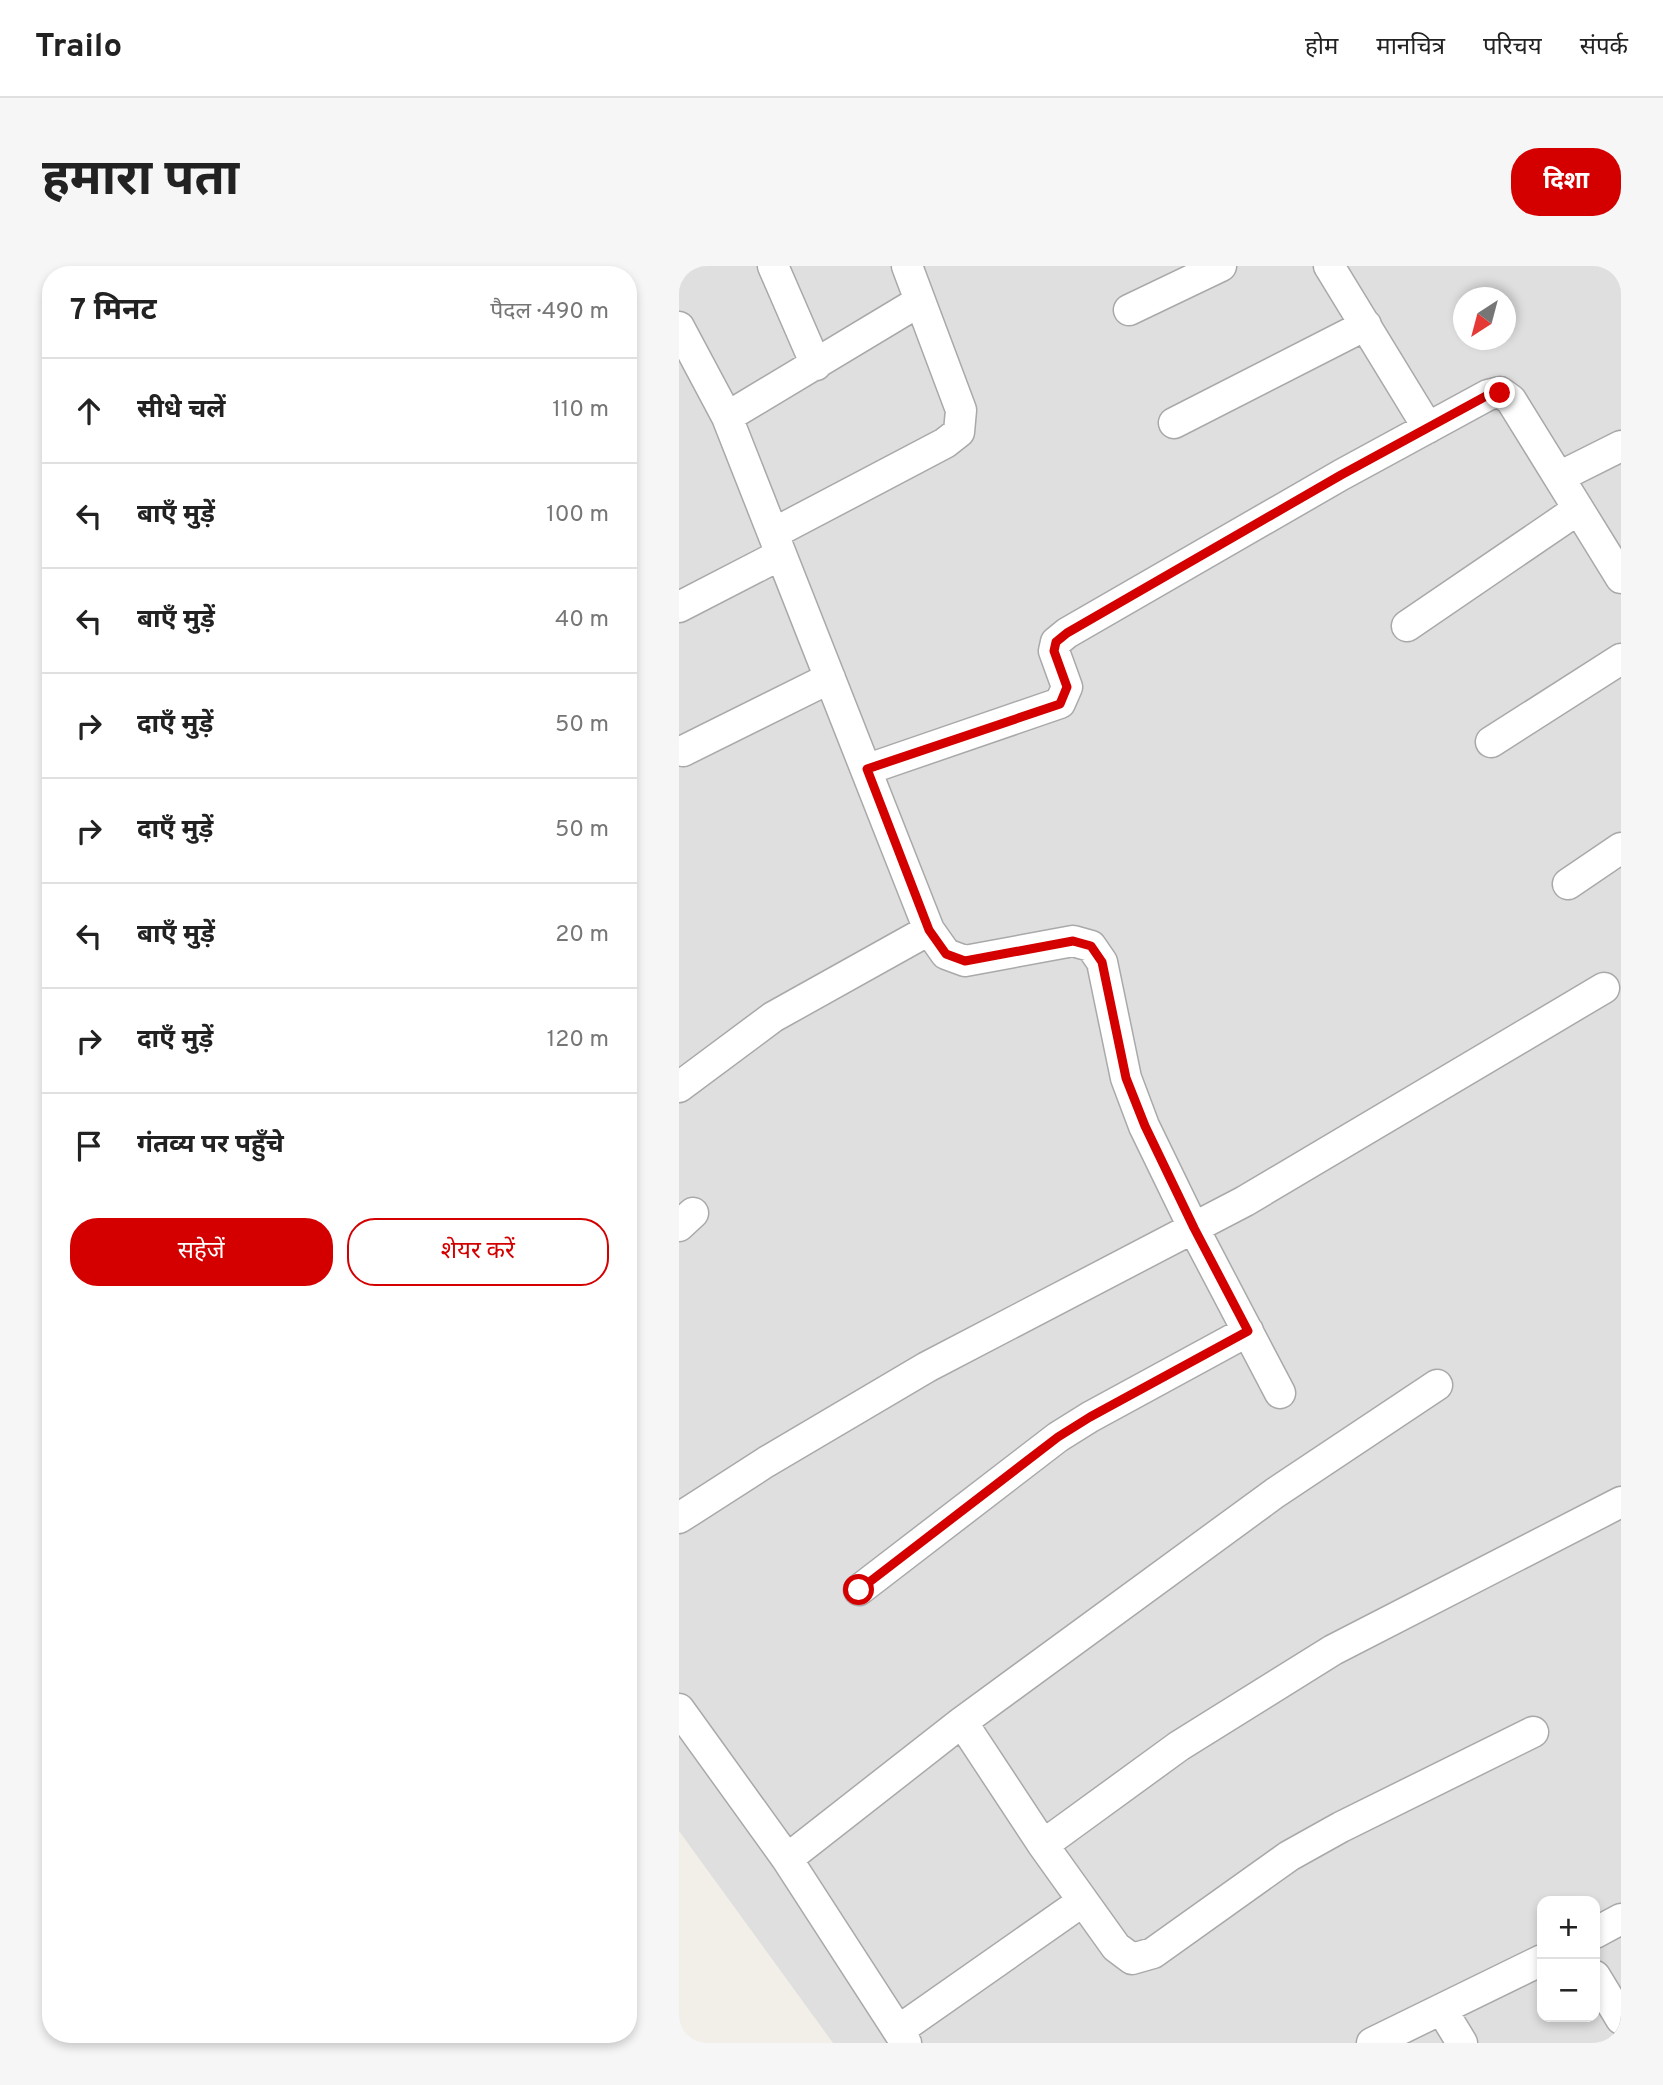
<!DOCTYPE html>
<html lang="hi">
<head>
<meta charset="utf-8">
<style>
	body { margin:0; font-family:Overpass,"Noto Sans Devanagari",sans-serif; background:#f6f6f6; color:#222 }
	.controls { position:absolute; right:21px; bottom:21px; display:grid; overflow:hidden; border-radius:14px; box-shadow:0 4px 10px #0003 }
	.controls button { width:63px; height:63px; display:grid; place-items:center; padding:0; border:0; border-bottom:2px solid #e0e0e0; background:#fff; color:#222; font:35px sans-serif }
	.compass { position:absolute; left:774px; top:21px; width:63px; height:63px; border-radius:50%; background:#fff; box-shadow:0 4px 10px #0003; rotate:216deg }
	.stop { position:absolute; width:21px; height:21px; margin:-16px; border:5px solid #d40000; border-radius:50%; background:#fff }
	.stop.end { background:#d40000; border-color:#fff; box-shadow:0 2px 7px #0008 }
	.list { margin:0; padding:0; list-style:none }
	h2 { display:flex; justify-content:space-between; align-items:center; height:91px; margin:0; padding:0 28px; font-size:30px }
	h2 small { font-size:23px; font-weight:400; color:#767676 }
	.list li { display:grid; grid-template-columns:46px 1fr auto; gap:21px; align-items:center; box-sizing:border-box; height:105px; padding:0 28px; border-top:2px solid #e0e0e0 }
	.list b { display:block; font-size:26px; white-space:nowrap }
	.list em { font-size:23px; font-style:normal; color:#767676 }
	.actions { display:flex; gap:14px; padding:21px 28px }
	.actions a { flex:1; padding:16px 0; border:2px solid #d40000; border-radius:28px; text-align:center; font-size:24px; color:#d40000 }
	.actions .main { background:#d40000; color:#fff }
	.icon { flex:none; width:38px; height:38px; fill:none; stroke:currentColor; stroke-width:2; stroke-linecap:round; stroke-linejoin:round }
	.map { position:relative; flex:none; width:942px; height:1777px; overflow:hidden; border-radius:28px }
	header { display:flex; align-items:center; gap:42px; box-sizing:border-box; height:98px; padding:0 35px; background:#fff; border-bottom:2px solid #e0e0e0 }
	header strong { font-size:33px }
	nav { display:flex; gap:38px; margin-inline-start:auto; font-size:24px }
	.intro { display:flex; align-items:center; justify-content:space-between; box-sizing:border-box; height:168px; padding:0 42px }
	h1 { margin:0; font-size:49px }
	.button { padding:18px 32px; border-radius:28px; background:#d40000; color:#fff; font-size:24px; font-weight:700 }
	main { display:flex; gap:42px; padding:0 42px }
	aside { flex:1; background:#fff; border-radius:28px; box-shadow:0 4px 10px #0003 }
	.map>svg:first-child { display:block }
	.residential { fill:#e0dfdf; fill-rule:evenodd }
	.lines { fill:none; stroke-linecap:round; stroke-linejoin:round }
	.minor-casing { stroke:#a9a9a9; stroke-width:33 }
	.minor { stroke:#fff; stroke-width:30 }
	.route { stroke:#d40000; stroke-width:9 }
</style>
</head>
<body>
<header>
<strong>Trailo</strong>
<nav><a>होम</a><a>मानचित्र</a><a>परिचय</a><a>संपर्क</a></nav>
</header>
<div class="intro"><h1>हमारा पता</h1><a class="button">दिशा</a></div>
<main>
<aside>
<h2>7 मिनट<small>पैदल · 490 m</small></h2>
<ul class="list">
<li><svg class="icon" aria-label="ahead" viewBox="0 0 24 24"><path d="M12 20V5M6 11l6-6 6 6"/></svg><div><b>सीधे चलें</b></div><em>110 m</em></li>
<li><svg class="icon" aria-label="left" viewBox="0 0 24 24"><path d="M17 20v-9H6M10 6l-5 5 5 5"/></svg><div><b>बाएँ मुड़ें</b></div><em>100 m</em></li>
<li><svg class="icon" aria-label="left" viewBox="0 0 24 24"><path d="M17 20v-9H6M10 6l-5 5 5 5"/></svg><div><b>बाएँ मुड़ें</b></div><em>40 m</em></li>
<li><svg class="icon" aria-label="right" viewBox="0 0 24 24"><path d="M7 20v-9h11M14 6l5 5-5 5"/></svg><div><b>दाएँ मुड़ें</b></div><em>50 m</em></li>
<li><svg class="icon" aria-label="right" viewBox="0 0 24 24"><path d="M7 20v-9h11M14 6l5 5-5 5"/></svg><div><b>दाएँ मुड़ें</b></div><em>50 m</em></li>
<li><svg class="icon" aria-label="left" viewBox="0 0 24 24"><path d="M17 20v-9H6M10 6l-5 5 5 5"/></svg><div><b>बाएँ मुड़ें</b></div><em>20 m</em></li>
<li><svg class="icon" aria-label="right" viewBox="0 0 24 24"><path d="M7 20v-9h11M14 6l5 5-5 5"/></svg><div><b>दाएँ मुड़ें</b></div><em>120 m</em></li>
<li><svg class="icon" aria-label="arrive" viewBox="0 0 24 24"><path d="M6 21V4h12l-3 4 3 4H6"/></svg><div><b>गंतव्य पर पहुँचे</b></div></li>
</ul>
<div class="actions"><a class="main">सहेजें</a><a>शेयर करें</a></div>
</aside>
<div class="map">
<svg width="942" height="1777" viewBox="0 0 942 1777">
	<rect width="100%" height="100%" fill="#f2efe9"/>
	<path class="residential" d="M0,0h942v1777h-788l-154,-212zM785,32h42v42h-42zM863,1635h53v116h-53z"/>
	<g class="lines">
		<defs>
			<path id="minor" d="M94,0l43,99
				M650,0l99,162
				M450,44l92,-44
				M0,61l48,90 202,513 17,24 19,7 108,-20 18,5 11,16 24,116 18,48 50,103 86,164
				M48,151l193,-116
				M495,157l192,-98
				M880,211l62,-31
				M95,267l171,-90 14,-11 2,-22 -54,-144
				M0,341l101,-52
				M728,360l170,-116
				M812,476l130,-83
				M4,485l147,-73
				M189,503l192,-66 7,-16 -13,-36 2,-9 11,-9 274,-158 147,-80 12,-3 11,8 110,178
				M889,618l53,-36
				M0,821l94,-70 156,-87
				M0,960l14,-13
				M0,1252l87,-56 161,-95 318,-166 359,-213
				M180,1324l199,-153 32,-20 158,-86
				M0,1443l108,150 119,184
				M283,1456l81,123 73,102 16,12 21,-6 136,-97 52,-29 192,-95
				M364,1579l136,-99 154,-96 288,-148
				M108,1593l175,-137 313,-229 162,-108
				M916,1667l26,-14
				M916,1710l26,43
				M763,1744l20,33
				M220,1764l184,-129
				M693,1777l170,-83"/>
		</defs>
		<use href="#minor" class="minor-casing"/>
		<use href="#minor" class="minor"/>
	</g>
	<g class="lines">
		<path class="route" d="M180,1324l199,-153 32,-20 158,-86 -54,-103 -49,-102 -19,-48 -24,-116 -11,-16 -18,-5 -108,20 -19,-7 -17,-24 -62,-161 193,-65 7,-17 -13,-36 2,-9 11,-9 274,-158 147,-80 12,-2"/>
	</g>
</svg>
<div class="controls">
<button>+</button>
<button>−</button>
</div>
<svg class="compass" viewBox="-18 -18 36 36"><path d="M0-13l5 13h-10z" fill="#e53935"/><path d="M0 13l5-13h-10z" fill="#767676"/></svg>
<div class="stop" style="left:180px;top:1324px"></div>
<div class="stop end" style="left:821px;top:127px"></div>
</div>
</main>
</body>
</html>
